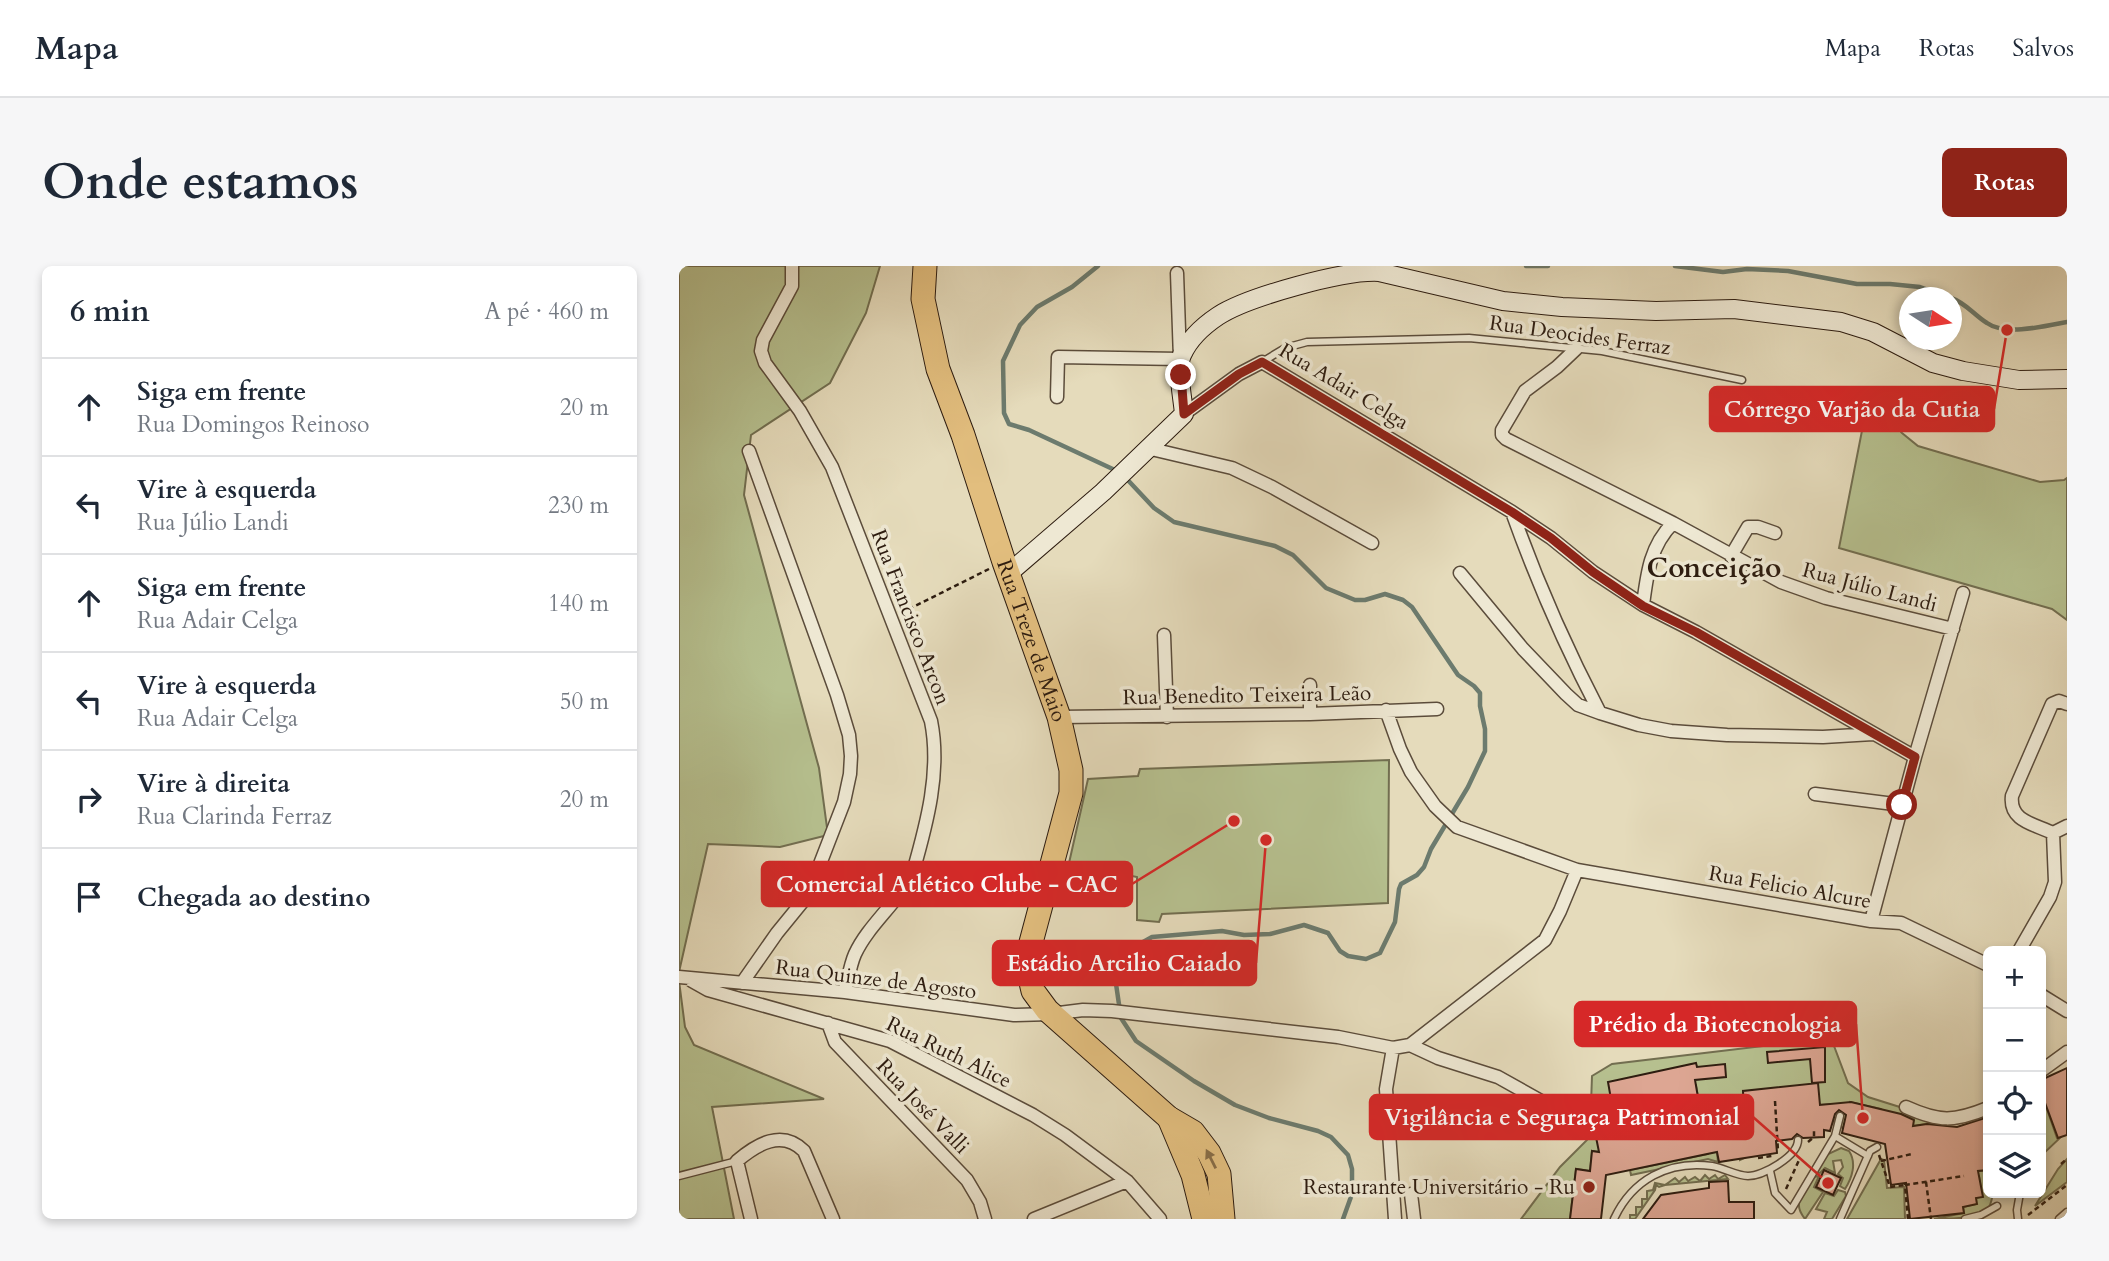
<!DOCTYPE html>
<html lang="pt">
<head>
<meta charset="utf-8">
<style>
	body { margin:0; font-family:Cardo,serif; background:#f6f6f7; color:#1f2937 }
	.controls { position:absolute; right:21px; bottom:21px; display:grid; overflow:hidden; border-radius:10px; box-shadow:0 4px 10px #0003 }
	.controls button { width:63px; height:63px; display:grid; place-items:center; padding:0; border:0; border-bottom:2px solid #e0e1e3; background:#fff; color:#1f2937; font:35px sans-serif }
	.compass { position:absolute; left:1220px; top:21px; width:63px; height:63px; border-radius:50%; background:#fff; box-shadow:0 4px 10px #0003; rotate:102deg }
	.stop { position:absolute; width:21px; height:21px; margin:-16px; border:5px solid #8f2418; border-radius:50%; background:#fff }
	.stop.end { background:#8f2418; border-color:#fff; box-shadow:0 2px 7px #0008 }
	.list { margin:0; padding:0; list-style:none }
	h2 { display:flex; justify-content:space-between; align-items:center; height:91px; margin:0; padding:0 28px; font-size:30px }
	h2 small { font-size:23px; font-weight:400; color:#747a83 }
	.list li { display:grid; grid-template-columns:46px 1fr auto; gap:21px; align-items:center; box-sizing:border-box; height:98px; padding:0 28px; border-top:2px solid #e0e1e3 }
	.list b { display:block; font-size:26px; white-space:nowrap }
	.list p { margin:0; font-size:23px; white-space:nowrap; color:#747a83 }
	.list em { font-size:23px; font-style:normal; color:#747a83 }
	.icon { flex:none; width:38px; height:38px; fill:none; stroke:currentColor; stroke-width:2; stroke-linecap:round; stroke-linejoin:round }
	.map { position:relative; flex:none; width:1388px; height:953px; overflow:hidden; border-radius:10px }
	header { display:flex; align-items:center; gap:42px; box-sizing:border-box; height:98px; padding:0 35px; background:#fff; border-bottom:2px solid #e0e1e3 }
	header strong { font-size:33px }
	nav { display:flex; gap:38px; margin-inline-start:auto; font-size:24px }
	.intro { display:flex; align-items:center; justify-content:space-between; box-sizing:border-box; height:168px; padding:0 42px }
	h1 { margin:0; font-size:49px }
	.button { padding:18px 32px; border-radius:10px; background:#8f2418; color:#fff; font-size:24px; font-weight:700 }
	main { display:flex; gap:42px; padding:0 42px }
	aside { flex:1; background:#fff; border-radius:10px; box-shadow:0 4px 10px #0003 }
	.map>svg:first-child { display:block }
	.green { fill:#b6c08f; stroke:#726e50; stroke-width:2 }
	.lines { fill:none; stroke-linecap:round; stroke-linejoin:round }
	.stream { stroke:#6c7b6e; stroke-width:4.5 }
	.building { fill:#dda693; stroke:#2d1c10; stroke-width:2 }
	.lane-casing { stroke:#5b4c3b; stroke-width:9 }
	.street-casing { stroke:#5b4c3b; stroke-width:15 }
	.secondary-casing { stroke:#2d1c10; stroke-width:20 }
	.highway-casing { stroke:#2d1c10; stroke-width:25 }
	.path { stroke:#2d1c10; stroke-width:2.5; stroke-dasharray:5 3.5; stroke-linecap:butt }
	.lane { stroke:#eee8d3; stroke-width:6 }
	.street { stroke:#eee8d3; stroke-width:12 }
	.secondary { stroke:#eee8d3; stroke-width:18 }
	.highway { stroke:#e2be7e; stroke-width:23 }
	.oneway { fill:#886d47 }
	.route { stroke:#8f2418; stroke-width:9 }
	.poi-dot { fill:#8f2418; stroke:#eee8d3; stroke-width:2.5 }
	.labels { text-anchor:middle; stroke-width:7; stroke-linejoin:round; paint-order:stroke }
	.street-label { font-size:21px; fill:#2d1c10; stroke:#eee8d3 }
	.poi-label { font-size:21px; fill:#2d1c10; stroke:#eee8d3; text-anchor:end }
	.district-label { font-size:28px; font-weight:bold; fill:#2d1c10; stroke:#eee8d3 }
	.leader { fill:none; stroke:#d62828; stroke-width:2.5 }
	.callout-dot { fill:#d62828; stroke:#eee8d3; stroke-width:2.5 }
	.callout { fill:#d62828; stroke:#d62828; stroke-width:2.5 }
	.callout-label { font-size:23px; text-anchor:middle; font-weight:bold; fill:#fff }
</style>
</head>
<body>
<header>
<strong>Mapa</strong>
<nav><a>Mapa</a><a>Rotas</a><a>Salvos</a></nav>
</header>
<div class="intro"><h1>Onde estamos</h1><a class="button">Rotas</a></div>
<main>
<aside>
<h2>6 min<small>A pé · 460 m</small></h2>
<ul class="list">
<li><svg class="icon" aria-label="ahead" viewBox="0 0 24 24"><path d="M12 20V5M6 11l6-6 6 6"/></svg><div><b>Siga em frente</b><p>Rua Domingos Reinoso</p></div><em>20 m</em></li>
<li><svg class="icon" aria-label="left" viewBox="0 0 24 24"><path d="M17 20v-9H6M10 6l-5 5 5 5"/></svg><div><b>Vire à esquerda</b><p>Rua Júlio Landi</p></div><em>230 m</em></li>
<li><svg class="icon" aria-label="ahead" viewBox="0 0 24 24"><path d="M12 20V5M6 11l6-6 6 6"/></svg><div><b>Siga em frente</b><p>Rua Adair Celga</p></div><em>140 m</em></li>
<li><svg class="icon" aria-label="left" viewBox="0 0 24 24"><path d="M17 20v-9H6M10 6l-5 5 5 5"/></svg><div><b>Vire à esquerda</b><p>Rua Adair Celga</p></div><em>50 m</em></li>
<li><svg class="icon" aria-label="right" viewBox="0 0 24 24"><path d="M7 20v-9h11M14 6l5 5-5 5"/></svg><div><b>Vire à direita</b><p>Rua Clarinda Ferraz</p></div><em>20 m</em></li>
<li><svg class="icon" aria-label="arrive" viewBox="0 0 24 24"><path d="M6 21V4h12l-3 4 3 4H6"/></svg><div><b>Chegada ao destino</b></div></li>
</ul>
</aside>
<div class="map">
<svg width="1388" height="953" viewBox="0 0 1388 953">
	<rect width="100%" height="100%" fill="#e5dbbb"/>
	<filter id="stains"><feTurbulence type="fractalNoise" baseFrequency=".00286" numOctaves="4"/><feColorMatrix values="0 0 0 0 .2 0 0 0 0 .09 0 0 0 0 .02 0 0 0 .5 -.17"/></filter>
	<radialGradient id="worn" r=".72"><stop offset=".6" stop-color="#630" stop-opacity="0"/><stop offset="1" stop-color="#630" stop-opacity=".3"/></radialGradient>
	<path class="green" d="M0,0h201l-14,47 -36,70 -79,52 -7,60 75,273 9,67 -48,12 -72,-3 -29,128z
		M1190,129l33,38 16,13 122,36 24,-2 3,-2v142l-15,-11 -213,-61z
		M710,494l-1,143 -226,11 -3,8 -22,-2v-43l-68,-14 19,-84 50,-3 2,-7z
		M0,715l6,46 9,18 130,54 -112,8 22,112h-55z
		M1152,772l17,45 20,14 35,11 -1,6 12,4 2,-6 22,10 -55,9 -6,-3 4,-19 -31,-7 -6,25 -9,2 -3,-25 -17,1 -72,-14 6,65 -9,4 -5,-49 -22,2 5,49 -10,-3 -77,16 -1,-5 78,-16 -12,-69 -83,24 -13,19 8,-2 5,21 -14,5 -7,-1 -2,20 -14,-2 -6,50h-49l39,-52 27,-27 3,-7 2,-57 20,-12z
		M1362,826l16,46 4,-1 -20,19z
		M1162,882l8,3c8,12 3,27 -4,38l-5,-3 3,-8 -5,-4 5,-7 -2,-7 -8,1 2,12 -10,-5 -5,5 -6,-1 12,-17z
		M1202,893l3,1 3,28 17,-1 1,32h-58z
		M1388,893v23l-32,24 23,-37z
		M1309,904v23h5c-1,5 -2,13 -6,17 -9,9 -40,9 -53,9l30,-6 -1,-6 13,-3v-6l6,-2 -3,-20 -16,-3z
		M1026,909l4,4 6,-4 3,4 7,-4 3,4 -63,6 -6,2 -3,-2 -1,5 -20,29h-5v-4h6v-8h6v-8h5v-8l6,-1 2,-7 10,2 10,-7 4,4 6,-5 3,4 7,-4 5,4z
		M1140,910l-5,11 9,5 -18,27c-14,-17 -1,-26 8,-42z
		M1159,924l7,2 1,4 -14,23h-8l3,-7 -11,-3 9,-16 9,3z"/>
	<g class="lines">
		<path class="stream" d="M419,0l-26,21 -35,20 -17,18 -17,36 1,52 5,11 20,6 88,41
			M847,0h22
			M996,0l48,6 24,-3 41,2 69,13h33l30,3 31,11
			M1272,32c15,5 23,17 36,25 18,13 59,3 80,-1
			M445,210l30,32 20,14 101,24 18,9 33,33 29,12h10l20,-6 18,6 9,7 46,68 16,11 6,7v13l5,23v22l-17,36 -37,62 -7,18 -7,8 -16,9 -2,5 -4,33 -15,31 -14,6 -18,-3 -8,-5 -12,-18 -24,-8 -34,9 -26,1 -22,-4 -70,6 -25,14 -9,8 -2,6 -1,12 6,41 15,23 58,40 41,24 34,13 49,13 13,6 17,18 4,14v25l-9,25"/>
	</g>
	<path class="building" d="M1146,781v35l-13,1 -2,-24 -42,4 -1,-11z
		M1017,797l1,4 28,-3 1,13 -31,3 6,35 43,-5 -1,-19 75,-8 2,22 31,-3 50,12 13,6 -1,6 14,-2 30,3 31,-10v53l-10,1 5,26 -7,1 1,6 -14,3 1,6 -54,6 -4,-36 -15,2 -6,-41 -43,-11 4,-18 -7,-5 -4,4 -5,17 -6,-1v7l-21,1 -6,-4 -5,5 -16,2 1,12 -58,9 -2,-10 -111,23 -5,44h-31l6,-50 14,2 2,-20 7,1 -3,-15 5,-2 -1,-3 16,-4 -8,-46z
		M1388,802v67l-9,3 -17,-46v-12z
		M1145,904l17,8 -8,17 -17,-8z
		M1049,915l1,21h25v17h-111l18,-24 48,-7v-6z"/>
	<g class="lines">
		<defs>
			<path id="lane" d="M583,96l23,-14 22,-6 162,-4 133,13 140,29
				M1156,870l33,20
				M1091,905l5,22 16,17 44,-74 5,-20
				M0,910l58,-15
				M935,953c18,-39 54,-59 98,-53 12,2 25,10 36,10 15,0 50,-20 50,-36
				M1161,953l30,-68 7,-4
				M1286,953l16,-4 16,-9
				M1339,953l-1,-9 3,-17
				M1380,953l8,-7"/>
			<path id="street" d="M113,0v20l-29,54 -2,11 4,12 35,48 32,56 99,254c10,50 -4,102 -18,151 -15,31 -44,52 -58,82 -5,11 -7,26 -10,38
				M897,83l-19,18 -32,24 -23,39v5l4,4 167,84 108,59 45,16 127,31
				M378,131l1,-40 122,2 -3,-86
				M505,148l55,-40 23,-12 250,150 39,26 42,34 50,33 53,27 219,125
				M468,182l85,20 40,19 100,56
				M833,246c25,70 54,136 88,201l39,12 32,6 56,4 96,2 50,-3
				M1052,290l17,-29h10l17,6
				M781,307l63,76 43,45 12,11 22,8
				M964,339c4,-31 7,-59 30,-82
				M485,369l3,82
				M631,419v29
				M1388,438l-8,-3 -7,3 -40,92c-3,25 22,28 41,37l14,-7
				M707,444l14,39 11,23 24,34 22,21 120,43 294,51 30,2 87,42
				M380,451l251,-3 127,-5
				M1136,528l87,11
				M1192,655l44,-164 48,-164
				M1340,685l31,-54 5,-15 -2,-49
				M0,711l166,15 169,23 37,-1 32,-4 29,1 226,26 55,11 17,-3 135,-105 15,-29 17,-41
				M13,715l16,9 182,51 143,74 32,20 62,46 33,38
				M63,717l35,-50 31,-38 36,-93 6,-28 1,-18 -2,-21 -12,-40 -88,-244
				M1362,729l26,16
				M149,757l7,19 132,138 13,22 5,17
				M731,779l28,13 60,19 59,33
				M714,782l-7,41 9,130
				M1362,805l26,-19
				M1227,841c33,15 48,15 82,1
				M732,928l3,25
				M72,953l-14,-58c20,-17 45,-32 67,-10l29,68
				M355,953l93,-38"/>
			<path id="secondary" d="M330,307l94,-81 81,-78c-1,-14 -8,-47 -2,-59 7,-16 21,-29 36,-39 29,-19 126,-46 161,-44l124,29 59,6 94,4 78,-2 107,13 32,10 60,31 30,8 56,9 48,-1"/>
			<g id="highway">
				<path id="s1" d="M246,0l-2,33 15,70 25,66 41,127 55,155 12,53v23l-45,168 7,30 14,19 122,108 24,14 16,21 10,21 4,45"/>
				<path d="M490,852l24,57 11,44"/>
			</g>
		</defs>
		<use href="#lane" class="lane-casing"/>
		<use href="#street" class="street-casing"/>
		<use href="#secondary" class="secondary-casing"/>
		<use href="#highway" class="highway-casing"/>
		<path class="path" d="M222,347l88,-44
			M1096,835l3,50
			M1129,876l6,-5v-6
			M1200,889l11,32 15,-2
			M1079,892l14,-2
			M1202,895l31,-7
			M1382,898l6,-5
			M1247,916l5,37
			M1107,923l13,-29
			M1349,949l39,-30
			M1229,953l-3,-34 59,-9"/>
		<use href="#lane" class="lane"/>
		<use href="#street" class="street"/>
		<use href="#secondary" class="secondary"/>
		<use href="#highway" class="highway"/>
	</g>
	<defs><path id="oneway-solid" d="M-6-.8H1V-3.2L6.5 0L1 3.2V.8H-6Z" transform="scale(1.75)"/></defs>
	<use class="oneway" href="#oneway-solid" transform="translate(532 893) rotate(-117)"/>
	<g class="lines">
		<path class="route" d="M502,109l3,39 55,-40 23,-12 250,150 39,26 42,34 50,34 53,26 219,125 -13,48"/>
	</g>
	<circle class="poi-dot" cx="910" cy="921" r="7"/>
	<g class="labels">
		<g class="street-label">
			<text transform="translate(901 69) rotate(8)" y="7">Rua Deocides Ferraz</text>
			<text transform="translate(665 120) rotate(31)" y="7">Rua Adair Celga</text>
			<text transform="translate(1191 321) rotate(15)" y="7">Rua Júlio Landi</text>
			<text transform="translate(232 351) rotate(69)" y="7">Rua Francisco Arcon</text>
			<text dy="7" stroke="none"><textPath href="#s1" startOffset="392">Rua Treze de Maio</textPath></text>
			<text transform="translate(568 429) rotate(-1)" y="7">Rua Benedito Teixeira Leão</text>
			<text transform="translate(1111 621) rotate(10)" y="7">Rua Felicio Alcure</text>
			<text transform="translate(197 713) rotate(7)" y="7">Rua Quinze de Agosto</text>
			<text transform="translate(270 786) rotate(26)" y="7">Rua Ruth Alice</text>
			<text transform="translate(244 840) rotate(46)" y="7">Rua José Valli</text>
		</g>
		<g class="poi-label">
			<text x="896" y="928">Restaurante Universitário - Ru</text>
		</g>
		<g class="district-label">
			<text x="1035" y="311">Conceição</text>
		</g>
	</g>
	<path class="leader" d="M1328 64L1315 143M555 555L453 618M587 574L577 697M1184 852L1177 758M1149 917L1074 851"/>
	<g class="callout-dot">
		<circle cx="1328" cy="64" r="7"/>
		<circle cx="555" cy="555" r="7"/>
		<circle cx="587" cy="574" r="7"/>
		<circle cx="1184" cy="852" r="7"/>
		<circle cx="1149" cy="917" r="7"/>
	</g>
	<g class="callout">
		<rect x="1031" y="121" width="284" height="44" rx="7"/>
		<rect x="83" y="596" width="370" height="44" rx="7"/>
		<rect x="314" y="675" width="263" height="44" rx="7"/>
		<rect x="896" y="736" width="281" height="44" rx="7"/>
		<rect x="691" y="829" width="383" height="44" rx="7"/>
	</g>
	<g class="callout-label">
		<text x="1173" y="151">Córrego Varjão da Cutia</text>
		<text x="268" y="626">Comercial Atlético Clube - CAC</text>
		<text x="445" y="705">Estádio Arcilio Caiado</text>
		<text x="1036" y="766">Prédio da Biotecnologia</text>
		<text x="883" y="859">Vigilância e Seguraça Patrimonial</text>
	</g>
	<rect width="100%" height="100%" filter="url(#stains)"/>
	<rect width="100%" height="100%" fill="url(#worn)"/>
</svg>
<div class="controls">
<button>+</button>
<button>−</button>
<button><svg class="icon" aria-label="locate" viewBox="0 0 24 24"><circle cx="12" cy="12" r="6"/><path d="M12 2v4M12 18v4M2 12h4M18 12h4"/></svg></button>
<button><svg class="icon" aria-label="layers" viewBox="0 0 24 24"><path d="M12 4l9 5-9 5-9-5zM3 14l9 5 9-5"/></svg></button>
</div>
<svg class="compass" viewBox="-18 -18 36 36"><path d="M0-13l5 13h-10z" fill="#e53935"/><path d="M0 13l5-13h-10z" fill="#747a83"/></svg>
<div class="stop" style="left:1223px;top:539px"></div>
<div class="stop end" style="left:502px;top:109px"></div>
</div>
</main>
</body>
</html>
